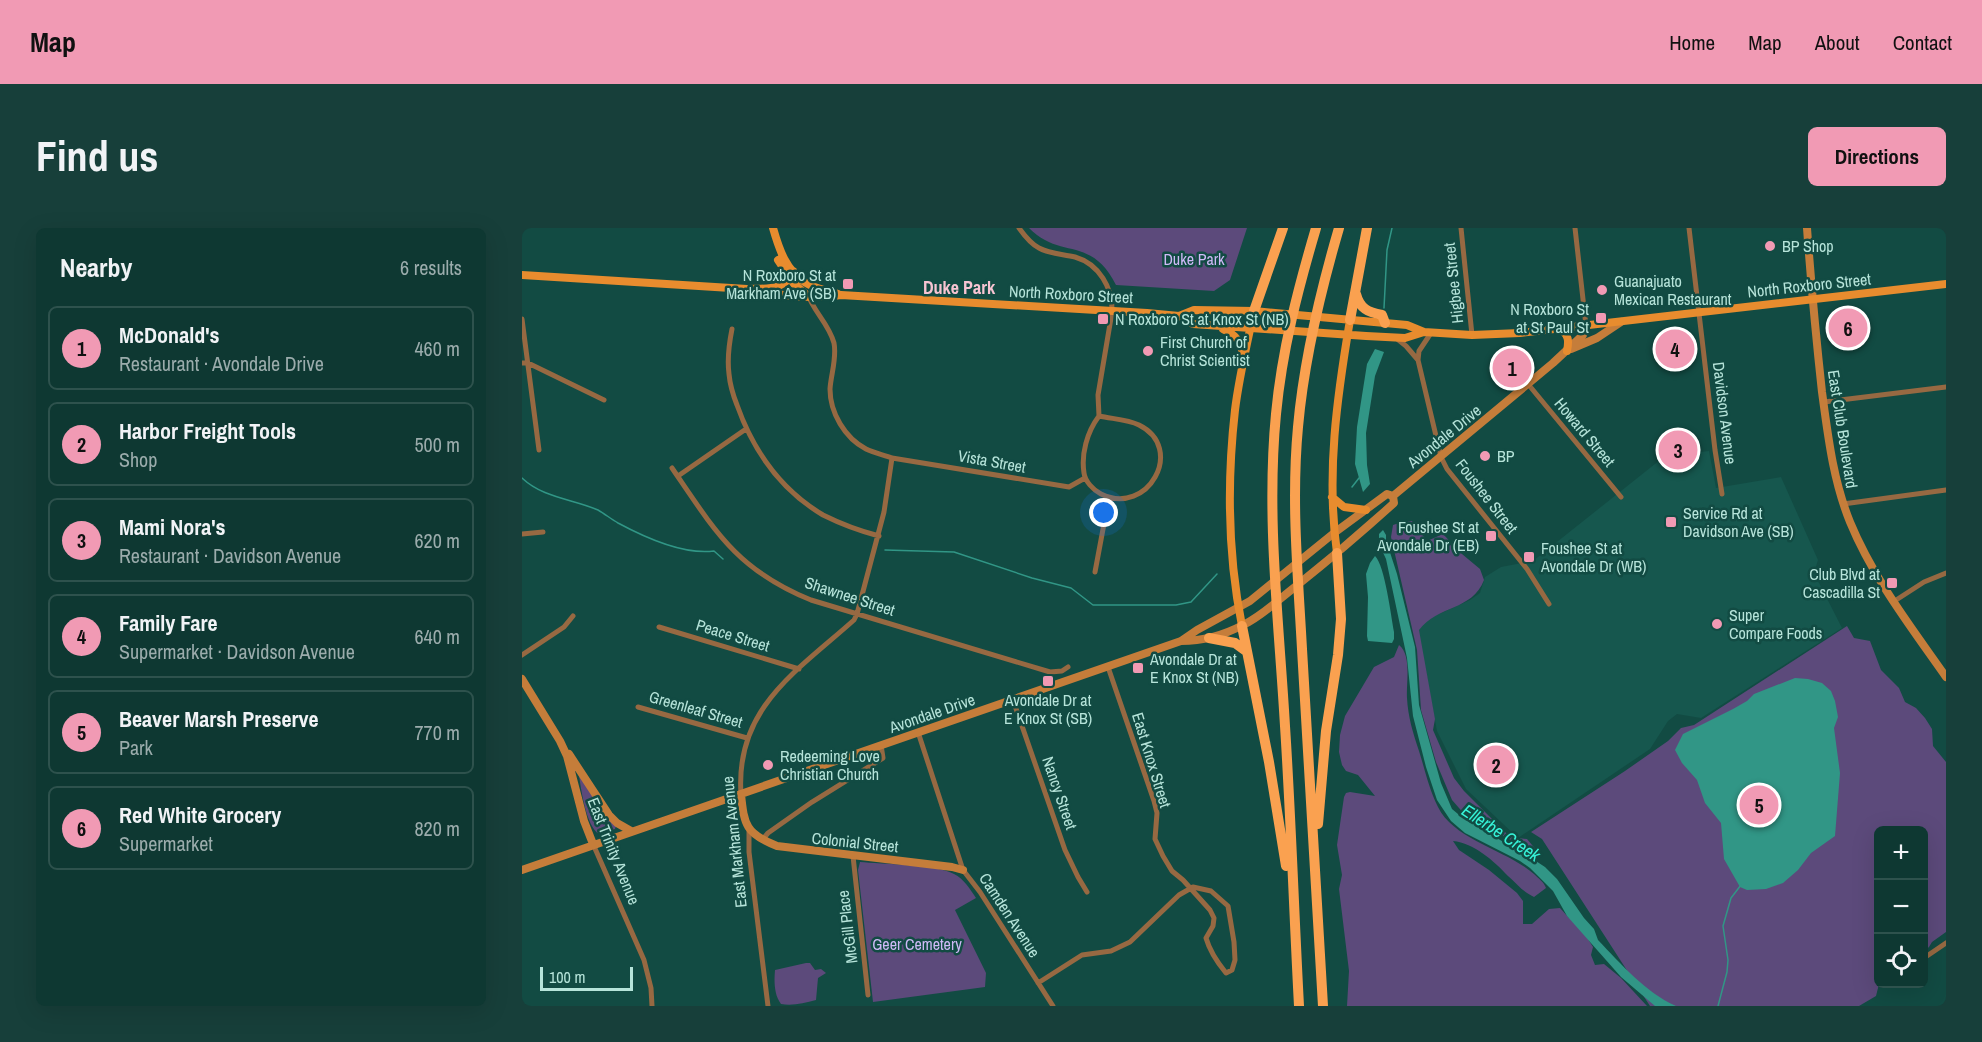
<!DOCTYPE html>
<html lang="en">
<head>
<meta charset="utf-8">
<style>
	body { margin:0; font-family:"Archivo Narrow",sans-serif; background:#173f3a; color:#f1f3f6 }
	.controls { position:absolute; right:18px; bottom:18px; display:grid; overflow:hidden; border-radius:9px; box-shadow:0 6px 24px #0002 }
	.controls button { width:54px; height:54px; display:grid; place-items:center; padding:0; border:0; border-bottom:2px solid #2e524d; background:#0e3832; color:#f1f3f6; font:30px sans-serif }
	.scale { position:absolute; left:18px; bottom:15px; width:93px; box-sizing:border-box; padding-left:6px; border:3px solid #b6e4da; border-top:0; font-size:16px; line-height:21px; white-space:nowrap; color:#b6e4da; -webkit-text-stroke:4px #124b43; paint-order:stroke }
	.you { position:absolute; left:582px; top:285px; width:21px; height:21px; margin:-15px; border:4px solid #fff; border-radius:50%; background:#1a73e8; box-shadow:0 0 0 9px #1a73e833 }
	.badge { display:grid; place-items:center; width:39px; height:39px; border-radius:50%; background:#f19ab4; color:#111; font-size:20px; font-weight:700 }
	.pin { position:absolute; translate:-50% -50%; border:3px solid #fff; box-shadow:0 2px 6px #0006 }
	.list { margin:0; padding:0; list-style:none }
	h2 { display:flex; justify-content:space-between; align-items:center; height:78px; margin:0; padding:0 24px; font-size:26px }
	h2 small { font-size:20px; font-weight:400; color:#9bacac }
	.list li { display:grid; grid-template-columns:39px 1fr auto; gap:18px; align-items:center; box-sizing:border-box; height:84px; margin:0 12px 12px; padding:0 12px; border:2px solid #2e524d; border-radius:9px }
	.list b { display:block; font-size:22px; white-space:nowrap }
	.list p { margin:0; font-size:20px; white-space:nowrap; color:#9bacac }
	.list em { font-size:20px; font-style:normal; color:#9bacac }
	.icon { flex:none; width:33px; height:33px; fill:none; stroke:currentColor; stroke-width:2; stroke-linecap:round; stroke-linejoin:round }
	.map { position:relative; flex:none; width:1424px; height:778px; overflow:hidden; border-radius:9px }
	header { display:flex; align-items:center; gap:36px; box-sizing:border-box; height:84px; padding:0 30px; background:#f19ab4; color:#111 }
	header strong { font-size:28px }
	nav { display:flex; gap:33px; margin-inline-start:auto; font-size:21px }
	.intro { display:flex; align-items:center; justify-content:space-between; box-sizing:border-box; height:144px; padding:0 36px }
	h1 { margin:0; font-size:42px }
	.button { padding:15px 27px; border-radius:9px; background:#f19ab4; color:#111; font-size:21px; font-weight:700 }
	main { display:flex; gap:36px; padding:0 36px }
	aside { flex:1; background:#0e3832; border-radius:9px; box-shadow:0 6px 24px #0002 }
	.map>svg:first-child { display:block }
	.built { fill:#16574e }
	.green { fill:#5c4a7b }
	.water { fill:#319686 }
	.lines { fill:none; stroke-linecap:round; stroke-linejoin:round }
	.stream { stroke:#319686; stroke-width:1.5 }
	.street { stroke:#976942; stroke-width:5 }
	.secondary { stroke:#c57d3a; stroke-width:8 }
	.primary { stroke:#e88c2e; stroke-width:8 }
	.highway { stroke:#faa150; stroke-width:10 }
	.poi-dot { fill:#f19ab4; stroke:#124b43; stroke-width:2 }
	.labels { text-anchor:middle; stroke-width:5; stroke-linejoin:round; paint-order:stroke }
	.poi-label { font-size:16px; fill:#b6e4da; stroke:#124b43; text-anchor:start }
	.park-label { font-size:16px; fill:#cfb9f7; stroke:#124b43 }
	.street-label { font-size:16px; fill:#b6e4da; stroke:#124b43 }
	.neighbourhood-label { font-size:18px; font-weight:bold; fill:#f7c4d2; stroke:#124b43 }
	.water-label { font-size:18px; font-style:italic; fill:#36f4d9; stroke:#124b43 }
</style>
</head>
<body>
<header>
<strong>Map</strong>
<nav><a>Home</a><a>Map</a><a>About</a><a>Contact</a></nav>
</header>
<div class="intro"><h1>Find us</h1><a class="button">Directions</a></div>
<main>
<aside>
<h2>Nearby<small>6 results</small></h2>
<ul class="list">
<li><span class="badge">1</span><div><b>McDonald's</b><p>Restaurant · Avondale Drive</p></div><em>460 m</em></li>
<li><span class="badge">2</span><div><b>Harbor Freight Tools</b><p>Shop</p></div><em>500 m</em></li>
<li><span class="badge">3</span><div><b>Mami Nora's</b><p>Restaurant · Davidson Avenue</p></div><em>620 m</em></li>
<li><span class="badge">4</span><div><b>Family Fare</b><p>Supermarket · Davidson Avenue</p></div><em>640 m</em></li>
<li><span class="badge">5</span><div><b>Beaver Marsh Preserve</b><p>Park</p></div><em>770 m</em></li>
<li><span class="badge">6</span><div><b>Red White Grocery</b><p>Supermarket</p></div><em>820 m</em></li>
</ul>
</aside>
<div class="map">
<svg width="1424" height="778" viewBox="0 0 1424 778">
	<rect width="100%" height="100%" fill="#124b43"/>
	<path class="built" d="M1187,223l7,37 65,-11 37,83 -4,13 28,55 -141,90 -24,-4 -9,7 -18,28 -132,89 -52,-49 -29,-58 -20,-107 53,-24 10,-7 5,-16 16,-10 32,-6 132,-105z"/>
	<path class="green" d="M507,0h218l-17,52 -16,11 -98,-6c-25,-50 -56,-25 -87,-57z
		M890,293l15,20 16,-7 19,20 18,15 4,11c-12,31 -46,25 -65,50l16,89 -2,11 21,48 10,13 42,42 12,5 9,1 15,18 -76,-41 -14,-16 -16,-38 -15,-52 -4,-60 -26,-113 2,-12 6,-2z
		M1325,398l7,12 16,3 11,29 18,18 6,14 11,6 9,10 7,11 1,17 13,16v170l-14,10 -3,5 -5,4v-121h-46l1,154 -3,12 -17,10h-209l-108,-167 -11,-7 94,-61 43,-30 13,-13 13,-3z
		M877,417c13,10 7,38 8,53 1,19 6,35 12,53 6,19 10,38 19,56 16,33 69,43 96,67 5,5 10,8 12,14l-12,9c-11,-5 -17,-13 -26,-21 -14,-15 -34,-33 -55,-35l6,9 30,20 28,23 6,8v23h9l17,-15 11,-1 9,10 9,5 15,24 -2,8 4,10 9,-1 17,14 26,28h-300l2,-35 -10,-82 3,-14 -5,-30 7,-48 2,-4 4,-1 25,4 -17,-21 -12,-4 -4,-6 -3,-13 1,-17 5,-19 29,-49 20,-10z
		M57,547l37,51 -1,3 -16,5c-13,-8 -18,-45 -20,-59z
		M338,634c20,2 80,3 94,12 10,5 16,15 22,24l-21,12 31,63 -1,14 -112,15 -15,-132z
		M284,735h4l5,7 6,-1 5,4 -8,5 -2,22c-12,3 -23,6 -35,4 -7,-9 -7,-23 -6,-34z"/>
	<path class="water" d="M853,121l9,3 -9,24 -9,57 1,32 3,19 -7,8 -8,-28 2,-37 10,-63z
		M861,302l3,5v5l11,34 18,73 4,58 22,78 11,26 6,5 23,11 19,15 19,10 26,17 12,12 27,39 10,11 4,11c23,24 47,52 78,66h-21l-34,-29 -54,-61 -14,-25 -23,-23 -10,-7 -55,-28 -14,-12 -14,-21 -11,-33 -13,-51 -6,-58 -21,-99 -7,-15v-10z
		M853,328c10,10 16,60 19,76v7l-2,4 -24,-2 -1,-5 1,-39 -2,-23 4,-11z
		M1273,450l13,1 14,4 9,8 4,10 3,16 -4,11 6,45 -5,63 -24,17 -13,17 -15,13 -17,6 -19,1 -7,-3 -16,-28 -3,-36 -16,-20 -8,-23 -15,-17 -7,-13 8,-16 50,-25 14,-8 7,-7z"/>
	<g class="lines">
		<path class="stream" d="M862,80l3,-58 5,-22
			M0,250c21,20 51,21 76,32 7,4 13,9 20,13 26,14 66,32 96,28l9,8
			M830,259l7,-9
			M363,322l69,2 78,26 39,10 22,17h83l15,-3 26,-28
			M1196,778l9,-34 1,-12 -5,-34 8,-28 10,-13"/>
		<path class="street" d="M497,0c5,7 12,16 20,20 11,6 24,6 36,9 24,7 38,31 37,55l-14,83 1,21
			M939,0l11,107
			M1053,0l11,98
			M1167,0l26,222 7,44
			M286,67c6,17 21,29 26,48 3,15 -3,31 -4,46 0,24 15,49 36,60 8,4 18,6 26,9l177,29 16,-9
			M0,91l17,131
			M210,101c-3,15 -5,30 -3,45 1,11 4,21 8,31 16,45 44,85 86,110 18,9 37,16 56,21
			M909,105l-12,18 -1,9 23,97 6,12 80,100 22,35
			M874,110l10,8 12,14
			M0,135h6l76,37
			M1006,156l93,113
			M1302,174l122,-15
			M577,188c13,3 28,3 40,9 47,23 9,92 -38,69 -8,-4 -16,-13 -17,-21 -3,-19 3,-41 15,-57z
			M150,240c43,63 65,102 139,132l239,72 12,-1 6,-4
			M156,248l68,-47
			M1321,276l103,-14
			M0,306l21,-2
			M573,344l14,-75
			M1371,374l31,-20 22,-9
			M137,399l140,42
			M0,427l42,-28 9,-11
			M491,472l52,150 13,27 9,15
			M116,479l109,31
			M396,504l45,138 17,22 73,114
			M219,566c-6,-86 56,-123 113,-174l3,-6 27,-102 8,-54
			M227,602v22l19,154
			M240,612l6,-7 44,-31 71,-44 -2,-13
			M71,616l51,116 7,28 1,18
			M331,628l15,139
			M1402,730l22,-15
			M516,755l44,-28 29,-4 19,-9 49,-47 14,-8 18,4 17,15 6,36 1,18 -3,10 -6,3c-9,-11 -16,-21 -20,-35l7,-12 1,-8 -4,-8 -27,-30 -11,-9 -9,-15 -8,-17 2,-26 -3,-12 -46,-134"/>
		<path class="secondary" d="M1285,0c4,55 9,109 15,164 6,44 11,88 28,130 23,56 61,105 96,155
			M1049,121l26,-11 24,-16
			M659,413c21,0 43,-6 62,-16 19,-9 35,-25 52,-38 34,-27 67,-55 99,-84l-1,-7
			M0,451l38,62 7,15 17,65 9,23
			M47,526l40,61 8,8 14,8
			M219,566c3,31 5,40 36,52l175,21 11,3
			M0,642l659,-229 16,-11 53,-29 84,-68 53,-39 6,2 160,-133 30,-28 3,-9"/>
		<path class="primary" d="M251,0c6,21 13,43 33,55 9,6 22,7 32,11
			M256,32l16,24 14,12
			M0,47l225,14c19,-1 37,3 46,-18
			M225,61c29,6 64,11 94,6l306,18 32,3 14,8 173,12 39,2 19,-6
			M657,88l15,-6 60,1 153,14 17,7 48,3 48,-2 426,-49
			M701,101c13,6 18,13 20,26
			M1038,101c9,6 9,12 7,22
			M810,269l12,10 22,3
			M815,325c-11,-79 0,-156 13,-233
			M720,398c-14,-70 -15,-145 -7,-216 4,-33 12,-66 19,-99"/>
		<path class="highway" d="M834,66c4,15 12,18 26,21l3,8
			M732,83l29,-83
			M828,92l17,-92
			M720,398l27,136 17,104
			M687,410l26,5 11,8
			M796,596l8,-93 12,-76 3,-36 -4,-66
			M777,778c-5,-93 -8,-187 -14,-280 -6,-104 -19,-209 -9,-312 6,-64 22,-125 40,-186
			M801,778c-6,-119 -15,-238 -21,-357 -4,-74 -11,-148 -4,-222 6,-68 22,-134 41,-199"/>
	</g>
	<g class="poi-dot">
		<circle cx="1248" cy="18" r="6"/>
		<rect x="320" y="50" width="12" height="12" rx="3"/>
		<circle cx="1080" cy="62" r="6"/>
		<rect x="1073" y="84" width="12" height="12" rx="3"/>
		<rect x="575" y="85" width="12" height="12" rx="3"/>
		<circle cx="626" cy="123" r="6"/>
		<circle cx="963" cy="228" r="6"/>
		<rect x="1143" y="288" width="12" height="12" rx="3"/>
		<rect x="963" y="302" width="12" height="12" rx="3"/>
		<rect x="1001" y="323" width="12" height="12" rx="3"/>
		<rect x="1364" y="349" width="12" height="12" rx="3"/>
		<circle cx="1195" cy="396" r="6"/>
		<rect x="610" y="434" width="12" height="12" rx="3"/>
		<rect x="520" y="447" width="12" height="12" rx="3"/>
		<circle cx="246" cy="537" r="6"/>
	</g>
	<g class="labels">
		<g class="poi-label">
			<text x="1260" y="24">BP Shop</text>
			<text x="314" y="53" text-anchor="end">N Roxboro St at<tspan x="314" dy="18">Markham Ave (SB)</tspan></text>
			<text x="1092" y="59">Guanajuato<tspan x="1092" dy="18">Mexican Restaurant</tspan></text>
			<text x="1067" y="87" text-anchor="end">N Roxboro St<tspan x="1067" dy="18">at St Paul St</tspan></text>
			<text x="593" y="97">N Roxboro St at Knox St (NB)</text>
			<text x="638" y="120">First Church of<tspan x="638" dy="18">Christ Scientist</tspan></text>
			<text x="975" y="234">BP</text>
			<text x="1161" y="291">Service Rd at<tspan x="1161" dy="18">Davidson Ave (SB)</tspan></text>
			<text x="957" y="305" text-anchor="end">Foushee St at<tspan x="957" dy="18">Avondale Dr (EB)</tspan></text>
			<text x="1019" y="326">Foushee St at<tspan x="1019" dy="18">Avondale Dr (WB)</tspan></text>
			<text x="1358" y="352" text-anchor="end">Club Blvd at<tspan x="1358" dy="18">Cascadilla St</tspan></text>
			<text x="1207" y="393">Super<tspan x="1207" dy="18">Compare Foods</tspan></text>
			<text x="628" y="437">Avondale Dr at<tspan x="628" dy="18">E Knox St (NB)</tspan></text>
			<text x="526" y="478" text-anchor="middle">Avondale Dr at<tspan x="526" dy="18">E Knox St (SB)</tspan></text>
			<text x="258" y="534">Redeeming Love<tspan x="258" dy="18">Christian Church</tspan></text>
		</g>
		<g class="park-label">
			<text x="672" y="37">Duke Park</text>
			<text x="395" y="722">Geer Cemetery</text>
		</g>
		<g class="street-label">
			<text transform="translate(931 55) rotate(-96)" y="6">Higbee Street</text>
			<text transform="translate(1287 57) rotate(-6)" y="6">North Roxboro Street</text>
			<text transform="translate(549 66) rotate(3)" y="6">North Roxboro Street</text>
			<text transform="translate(1203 185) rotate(83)" y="6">Davidson Avenue</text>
			<text transform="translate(1321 201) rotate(81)" y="6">East Club Boulevard</text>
			<text transform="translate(1063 204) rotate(50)" y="6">Howard Street</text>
			<text transform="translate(922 208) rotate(-39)" y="6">Avondale Drive</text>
			<text transform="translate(470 233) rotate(10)" y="6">Vista Street</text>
			<text transform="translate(965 268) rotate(52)" y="6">Foushee Street</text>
			<text transform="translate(328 368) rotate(18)" y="6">Shawnee Street</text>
			<text transform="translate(211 407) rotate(17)" y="6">Peace Street</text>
			<text transform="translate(174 481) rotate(16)" y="6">Greenleaf Street</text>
			<text transform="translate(410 485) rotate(-19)" y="6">Avondale Drive</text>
			<text transform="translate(630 532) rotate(73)" y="6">East Knox Street</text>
			<text transform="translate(538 565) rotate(71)" y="6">Nancy Street</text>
			<text transform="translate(212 614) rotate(-96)" y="6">East Markham Avenue</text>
			<text transform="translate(333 614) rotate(6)" y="6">Colonial Street</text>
			<text transform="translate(92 623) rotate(68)" y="6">East Trinity Avenue</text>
			<text transform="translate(488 687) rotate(57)" y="6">Camden Avenue</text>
			<text transform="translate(325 699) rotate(-97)" y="6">McGill Place</text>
		</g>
		<g class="neighbourhood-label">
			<text x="437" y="66">Duke Park</text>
		</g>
		<g class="water-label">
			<text transform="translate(979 605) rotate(33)" y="6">Ellerbe Creek</text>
		</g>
	</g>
</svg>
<div class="controls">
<button>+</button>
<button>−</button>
<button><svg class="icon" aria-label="locate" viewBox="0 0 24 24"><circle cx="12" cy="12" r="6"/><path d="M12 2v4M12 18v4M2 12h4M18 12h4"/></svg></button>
</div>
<div class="scale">100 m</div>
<div class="you"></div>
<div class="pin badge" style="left:990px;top:140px">1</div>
<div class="pin badge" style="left:974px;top:537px">2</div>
<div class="pin badge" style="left:1156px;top:222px">3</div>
<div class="pin badge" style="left:1153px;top:121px">4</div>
<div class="pin badge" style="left:1237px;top:577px">5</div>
<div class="pin badge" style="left:1326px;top:100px">6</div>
</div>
</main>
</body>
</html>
